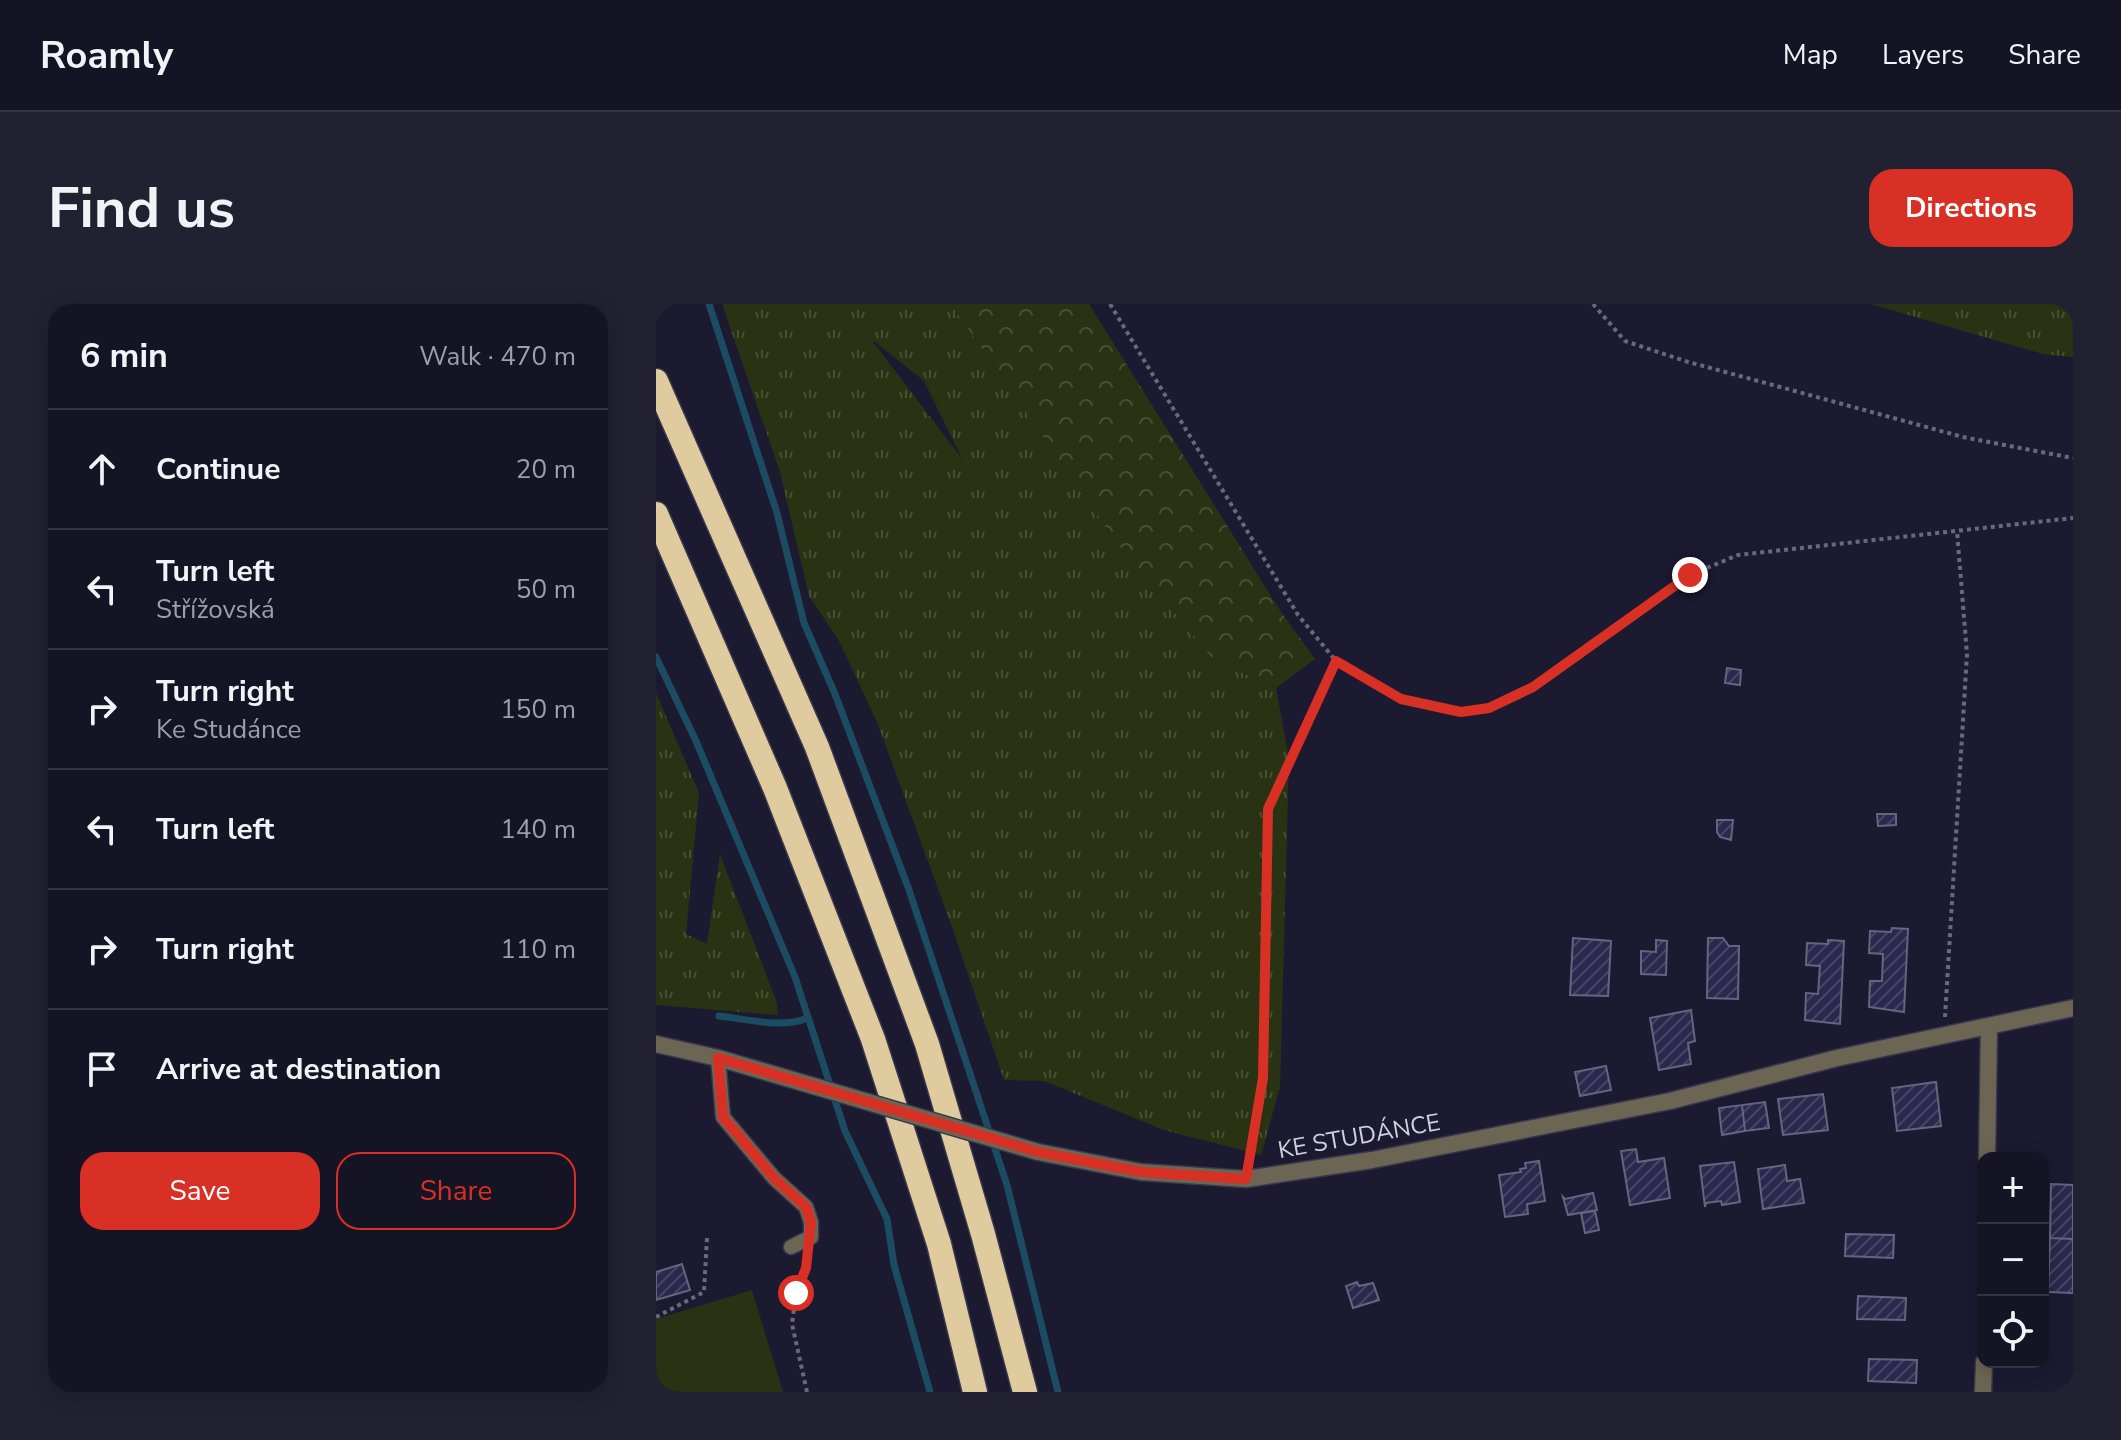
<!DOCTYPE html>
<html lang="en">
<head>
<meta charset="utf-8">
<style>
	body { margin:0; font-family:"Nunito Sans",sans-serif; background:#212132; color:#f1f3f6 }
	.controls { position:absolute; right:24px; bottom:24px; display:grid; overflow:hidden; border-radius:16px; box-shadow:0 4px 20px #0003 }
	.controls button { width:72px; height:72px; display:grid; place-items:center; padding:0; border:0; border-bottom:2px solid #333342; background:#141425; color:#f1f3f6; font:40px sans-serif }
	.stop { position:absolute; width:24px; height:24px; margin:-18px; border:6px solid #d93025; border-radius:50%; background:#fff }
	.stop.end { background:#d93025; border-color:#fff; box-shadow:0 2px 8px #0008 }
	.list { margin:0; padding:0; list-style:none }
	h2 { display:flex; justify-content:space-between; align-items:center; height:104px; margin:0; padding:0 32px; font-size:34px }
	h2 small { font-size:26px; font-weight:400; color:#9d9ea7 }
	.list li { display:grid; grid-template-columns:52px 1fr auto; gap:24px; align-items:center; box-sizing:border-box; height:120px; padding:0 32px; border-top:2px solid #333342 }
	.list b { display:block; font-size:30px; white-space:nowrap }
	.list p { margin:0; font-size:26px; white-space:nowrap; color:#9d9ea7 }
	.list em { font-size:26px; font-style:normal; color:#9d9ea7 }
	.actions { display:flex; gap:16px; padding:24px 32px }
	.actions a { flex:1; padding:18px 0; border:2px solid #d93025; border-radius:24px; text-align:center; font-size:28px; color:#d93025 }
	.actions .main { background:#d93025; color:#fff }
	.icon { flex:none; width:44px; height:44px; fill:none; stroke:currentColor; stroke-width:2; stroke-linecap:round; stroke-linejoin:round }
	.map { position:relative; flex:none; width:1417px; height:1088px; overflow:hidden; border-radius:24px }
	header { display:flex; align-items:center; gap:48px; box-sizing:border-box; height:112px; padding:0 40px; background:#141425; border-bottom:2px solid #333342 }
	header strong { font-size:38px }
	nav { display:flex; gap:44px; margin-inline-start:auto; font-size:28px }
	.intro { display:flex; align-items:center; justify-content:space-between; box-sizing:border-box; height:192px; padding:0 48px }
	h1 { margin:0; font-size:56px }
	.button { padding:20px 36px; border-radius:24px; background:#d93025; color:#fff; font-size:28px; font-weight:700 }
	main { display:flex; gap:48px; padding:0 48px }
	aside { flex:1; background:#141425; border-radius:24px; box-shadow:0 4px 20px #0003 }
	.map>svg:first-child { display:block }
	.grass { fill:url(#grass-tufts); fill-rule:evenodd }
	.forest { fill:url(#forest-crowns) }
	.pitch { fill:#293313 }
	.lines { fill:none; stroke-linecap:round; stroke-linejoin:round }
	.stream { stroke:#1b4c62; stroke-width:7 }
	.building { fill:url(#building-hatch); stroke:#646581; stroke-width:2 }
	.lane-casing { stroke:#38374d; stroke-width:17 }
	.street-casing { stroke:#38374d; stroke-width:19 }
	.highway-casing { stroke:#38374d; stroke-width:27 }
	.path { stroke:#69697d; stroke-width:4; stroke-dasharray:4 4; stroke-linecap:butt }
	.lane { stroke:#6d6553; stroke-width:14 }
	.street { stroke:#6d6553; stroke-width:16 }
	.highway { stroke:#e0cb9e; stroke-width:24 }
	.street-bridge-casing { stroke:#38374d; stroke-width:19; stroke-linecap:butt }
	.street-bridge { stroke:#6d6553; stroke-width:16 }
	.route { stroke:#d93025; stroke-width:10 }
	.labels { text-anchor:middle; stroke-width:7; stroke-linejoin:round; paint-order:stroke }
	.street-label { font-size:24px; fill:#cfd0e0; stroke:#1b1a31 }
</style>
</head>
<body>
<header>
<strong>Roamly</strong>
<nav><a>Map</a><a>Layers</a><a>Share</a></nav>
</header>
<div class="intro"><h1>Find us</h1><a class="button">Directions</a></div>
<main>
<aside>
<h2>6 min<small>Walk · 470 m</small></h2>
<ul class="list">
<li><svg class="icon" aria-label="ahead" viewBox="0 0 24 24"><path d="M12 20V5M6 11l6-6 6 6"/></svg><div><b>Continue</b></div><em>20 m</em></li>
<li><svg class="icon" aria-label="left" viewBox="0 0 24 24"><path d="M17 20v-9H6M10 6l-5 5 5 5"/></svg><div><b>Turn left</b><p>Střížovská</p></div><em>50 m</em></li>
<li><svg class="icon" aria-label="right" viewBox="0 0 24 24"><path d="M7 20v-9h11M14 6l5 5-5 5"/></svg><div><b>Turn right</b><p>Ke Studánce</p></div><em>150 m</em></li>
<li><svg class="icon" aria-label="left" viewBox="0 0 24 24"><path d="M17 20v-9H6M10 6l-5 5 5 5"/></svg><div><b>Turn left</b></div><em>140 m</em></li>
<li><svg class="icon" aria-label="right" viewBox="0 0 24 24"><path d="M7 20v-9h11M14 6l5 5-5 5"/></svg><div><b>Turn right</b></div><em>110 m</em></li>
<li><svg class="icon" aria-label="arrive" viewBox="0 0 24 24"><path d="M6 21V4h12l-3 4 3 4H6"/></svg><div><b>Arrive at destination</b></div></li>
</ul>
<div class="actions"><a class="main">Save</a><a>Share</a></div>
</aside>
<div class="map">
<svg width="1417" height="1088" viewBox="0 0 1417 1088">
	<defs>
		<pattern id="grass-tufts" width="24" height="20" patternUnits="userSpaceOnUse" patternTransform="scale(2)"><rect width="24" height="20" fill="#293313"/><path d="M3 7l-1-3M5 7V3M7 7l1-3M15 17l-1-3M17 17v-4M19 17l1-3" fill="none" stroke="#475035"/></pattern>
		<pattern id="forest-crowns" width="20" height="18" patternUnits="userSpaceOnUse" patternTransform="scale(2)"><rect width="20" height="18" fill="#293313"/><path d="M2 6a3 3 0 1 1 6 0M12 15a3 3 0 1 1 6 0" fill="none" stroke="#475035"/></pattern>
		<pattern id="building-hatch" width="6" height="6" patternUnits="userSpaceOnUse" patternTransform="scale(2)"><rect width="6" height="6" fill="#2a284c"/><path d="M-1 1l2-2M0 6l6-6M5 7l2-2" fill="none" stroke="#484666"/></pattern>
	</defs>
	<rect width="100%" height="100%" fill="#1b1a31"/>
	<path class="grass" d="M66,0h229l166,239 96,116 63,29 13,71 -9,328 -19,68 -97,-25 -120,-49 -40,-1 -53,-156 -74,-202 -38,-81 -30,-45 -29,-124zM218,37l50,40 39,79 -90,-118z
		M1215,0h202v53l-30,-3z
		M0,389l43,100 -13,141 21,10 13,-90 57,149 1,12 -122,-10z"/>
	<path class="forest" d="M295,0h138l190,305 36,50 -39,29 -63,-29 -96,-116z"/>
	<path class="pitch" d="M96,986l31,102h-127v-73z"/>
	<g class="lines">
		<path class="stream" d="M53,0l68,209 27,110 31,71 73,193 99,298 51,207
			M0,353l40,84 99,236 50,154 42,88 7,46 36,127
			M63,712c28,3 62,13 89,2"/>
	</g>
	<path class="building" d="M1071,364l14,2 -1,15 -15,-2z
		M1221,510h19v11l-18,1z
		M1061,516h16l-2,20 -11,-3 -3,-5z
		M1236,624l16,1 -4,83 -35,-5 1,-26h12l1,-27 -14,-1 1,-22 21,1z
		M917,634l38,3 -3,55 -38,-1z
		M1052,634h15l6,8h10l-1,53 -31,-1z
		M1000,636l11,1 -1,34 -25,-1v-23l15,1z
		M1172,636l16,1 -4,83 -35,-4 1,-27 12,1 2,-28 -14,-1 1,-22 21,1z
		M1035,706l4,31 -7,2 3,21 -32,6 -9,-52z
		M950,762l5,24 -31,6 -5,-24z
		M1280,778l5,44 -44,5 -5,-43z
		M1167,790l5,36 -45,5 -5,-36z
		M1109,798l4,26 -24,3 -3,-26z
		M1086,801l3,26 -23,4 -3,-27z
		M980,845l2,13 26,-4 6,40 -40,7 -9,-54z
		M883,857l6,40 -18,3 1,10 -23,3 -6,-42 22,-3 -1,-3 6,-1 -1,-5z
		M1078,858l6,40 -18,3 -1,-4 -15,2 -1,4 -5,-41z
		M1129,861l2,16 13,-2 4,24 -41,6 -5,-40z
		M1395,880l22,1v54l-23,-1z
		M937,889l4,17 -29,5 -5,-18 2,2z
		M939,907l4,19 -14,3 -4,-20z
		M1190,930l48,1 -1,23 -48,-2z
		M1394,934l23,1v54l-25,-1z
		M26,960l8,26 -34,10v-28z
		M701,978l2,4 14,-3 6,17 -26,8 -7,-22z
		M1202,992l48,2 -1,22 -48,-1z
		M1213,1055l48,1 -1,23 -48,-2z"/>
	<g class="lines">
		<defs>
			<path id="lane" d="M62,754l5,59 51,61 32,29 5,15v15l-20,10"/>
			<path id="street" d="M0,740l62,14 82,24
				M382,848l103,20 105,7 126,-19 298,-59 167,-43 236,-50
				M1331,854l2,-132
				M1327,1088l1,-30"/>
			<path id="highway" d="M0,77l161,366 110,297 56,190 42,158
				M0,210l119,274 98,251 66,205 36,148"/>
		</defs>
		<use href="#lane" class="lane-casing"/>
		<use href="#street" class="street-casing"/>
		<use href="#highway" class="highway-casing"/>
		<path class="path" d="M454,0l188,311 38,46 65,38 60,13 28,-4 44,-21 157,-112 48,-20 335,-37
			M937,0l32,37 60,20 278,76 110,21
			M1289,713l22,-363 -10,-123
			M594,855l13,-81 5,-269 68,-148
			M0,1013l48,-25 3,-54
			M151,1088l-15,-68 4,-31 12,-33"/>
		<use href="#lane" class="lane"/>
		<use href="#street" class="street"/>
		<use href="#highway" class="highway"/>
		<defs>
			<path id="street-bridge" d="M144,778l238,70"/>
		</defs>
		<use href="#street-bridge" class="street-bridge-casing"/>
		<use href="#street-bridge" class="street-bridge"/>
	</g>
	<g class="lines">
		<path class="route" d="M140,989l10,-25 5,-46 -5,-15 -32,-29 -51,-61 -5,-59 320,94 103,20 105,7 17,-101 5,-269 68,-148 65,38 60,13 28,-4 44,-21 157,-112"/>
	</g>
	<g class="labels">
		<g class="street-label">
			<text transform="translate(703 832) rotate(-10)" y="8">KE STUDÁNCE</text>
		</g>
	</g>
</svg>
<div class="controls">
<button>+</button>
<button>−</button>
<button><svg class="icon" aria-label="locate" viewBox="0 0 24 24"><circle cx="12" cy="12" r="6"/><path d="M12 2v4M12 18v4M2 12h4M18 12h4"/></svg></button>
</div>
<div class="stop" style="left:140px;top:989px"></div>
<div class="stop end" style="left:1034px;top:271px"></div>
</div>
</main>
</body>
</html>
